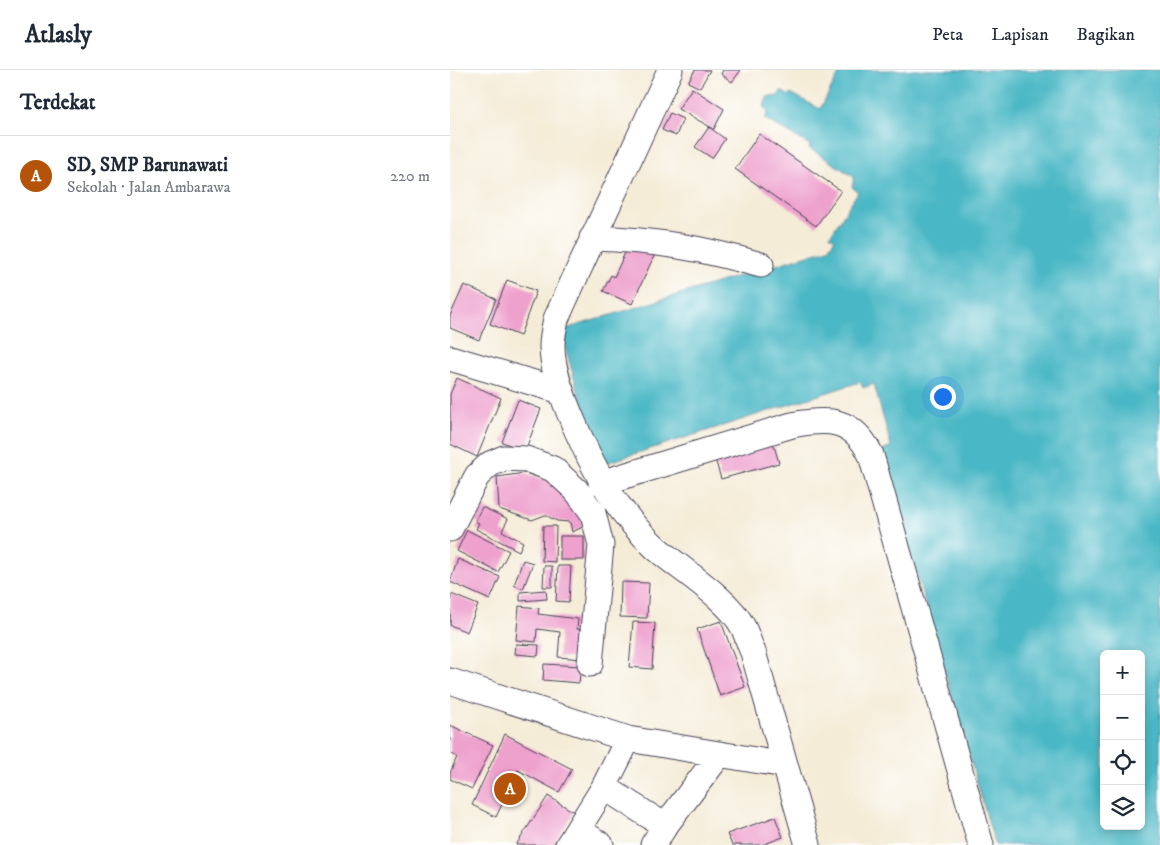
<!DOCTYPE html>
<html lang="id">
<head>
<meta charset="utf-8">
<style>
	body { margin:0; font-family:"IM FELL DW Pica",serif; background:#f6f6f7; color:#1f2937 }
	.controls { position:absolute; right:15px; bottom:15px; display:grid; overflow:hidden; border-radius:8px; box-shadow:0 2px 8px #0003 }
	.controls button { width:45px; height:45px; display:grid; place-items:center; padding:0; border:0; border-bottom:1px solid #e0e1e3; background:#fff; color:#1f2937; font:25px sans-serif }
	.you { position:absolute; left:492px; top:326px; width:18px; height:18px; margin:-12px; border:4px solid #fff; border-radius:50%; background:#1a73e8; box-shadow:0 0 0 8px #1a73e833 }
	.badge { display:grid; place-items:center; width:32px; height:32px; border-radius:50%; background:#b45309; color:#fff; font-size:16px; font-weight:700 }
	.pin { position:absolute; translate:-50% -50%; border:2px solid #fff; box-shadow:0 1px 5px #0006 }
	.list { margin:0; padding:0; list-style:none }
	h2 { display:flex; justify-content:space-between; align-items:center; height:65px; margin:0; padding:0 20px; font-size:21px }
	h2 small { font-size:16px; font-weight:400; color:#747a83 }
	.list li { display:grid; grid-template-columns:32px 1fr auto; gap:15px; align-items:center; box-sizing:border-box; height:80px; padding:0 20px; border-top:1px solid #e0e1e3 }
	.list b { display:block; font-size:19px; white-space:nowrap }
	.list p { margin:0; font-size:16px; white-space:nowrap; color:#747a83 }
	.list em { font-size:16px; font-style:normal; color:#747a83 }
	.icon { flex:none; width:28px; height:28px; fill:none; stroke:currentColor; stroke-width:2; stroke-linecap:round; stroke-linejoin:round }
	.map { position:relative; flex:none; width:710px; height:775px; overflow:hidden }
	header { display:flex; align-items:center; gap:30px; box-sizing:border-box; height:70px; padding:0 25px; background:#fff; border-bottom:1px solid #e0e1e3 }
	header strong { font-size:24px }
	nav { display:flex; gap:28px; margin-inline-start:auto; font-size:18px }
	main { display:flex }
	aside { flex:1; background:#fff }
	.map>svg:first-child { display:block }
	.water { fill:#4ab7c5; stroke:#366c80; fill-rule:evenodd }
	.building { fill:#eea1cd }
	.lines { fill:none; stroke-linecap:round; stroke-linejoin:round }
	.minor-casing { stroke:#424053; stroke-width:27 }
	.minor { stroke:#fff; stroke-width:25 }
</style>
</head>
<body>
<header>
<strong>Atlasly</strong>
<nav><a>Peta</a><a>Lapisan</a><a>Bagikan</a></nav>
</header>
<main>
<aside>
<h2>Terdekat<small></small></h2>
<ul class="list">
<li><span class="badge">A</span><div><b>SD, SMP Barunawati</b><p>Sekolah · Jalan Ambarawa</p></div><em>220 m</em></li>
</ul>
</aside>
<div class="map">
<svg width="710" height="775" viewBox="0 0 710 775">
	<rect width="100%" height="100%" fill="#fff"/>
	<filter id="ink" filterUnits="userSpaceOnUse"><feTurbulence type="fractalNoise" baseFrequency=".02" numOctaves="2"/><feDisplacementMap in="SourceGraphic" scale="10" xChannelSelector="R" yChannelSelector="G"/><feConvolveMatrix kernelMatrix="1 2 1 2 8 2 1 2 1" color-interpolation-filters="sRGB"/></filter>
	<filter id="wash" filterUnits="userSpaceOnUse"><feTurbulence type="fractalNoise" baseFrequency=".0096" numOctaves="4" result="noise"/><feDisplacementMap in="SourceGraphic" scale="20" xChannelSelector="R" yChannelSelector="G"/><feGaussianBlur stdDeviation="1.12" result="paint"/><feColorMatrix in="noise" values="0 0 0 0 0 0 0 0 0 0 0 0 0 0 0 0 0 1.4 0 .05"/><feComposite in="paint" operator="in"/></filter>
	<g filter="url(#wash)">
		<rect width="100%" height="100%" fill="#f5ecd8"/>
		<path class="water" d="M391,0h319v775h-165l-114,-393 10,-6 -17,-62 -11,4 -3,-6 -260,83 -36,-121 1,-15 263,-80 7,-10 -5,-3 28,-44 -6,-5 2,-10 -45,-29 1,-3 -45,-26 3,-7 -4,-6 3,-9 11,-1 3,-5 9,5 1,-3 29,16zM654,584h37v172h-37z"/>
		<g id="blocks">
			<path class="building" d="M245,0h15l-10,18 -12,-6z
				M273,0h18l-9,12 -11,-8z
				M242,18l32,21 -10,20 -36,-20z
				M220,43l13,6 -7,17 -14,-6z
				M259,57l16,12 -13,19 -17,-11z
				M309,64l82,57 -25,35 -81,-57z
				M179,174l25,12 -22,48 -29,-13 8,-16 3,2z
				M57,210l29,11 -16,45 -30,-12z
				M14,215l32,14 -17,41 -29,-12v-12z
				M7,308l44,20 -24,59 -27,-13v-50z
				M68,330l23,9 -16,42 -23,-9z
				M321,365l8,28 -58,16 -8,-27z
				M75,403l28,9 27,20 5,24 -13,6 -2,-10 -13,-1 -12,-6 -13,5 -33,-11 -2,-32z
				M32,437l26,12 -6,12 21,11 -4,9 -43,-22 3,-6 -4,-2z
				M93,456h13l-1,36 -13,-1z
				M17,460l42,21 -11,21 -41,-21z
				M110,466h24v24h-24z
				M8,489l42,18 -10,23 -40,-18z
				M73,490l10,3 -10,26 -9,-4z
				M94,496h8v21h-9z
				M108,496h13l-2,36 -13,-1z
				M171,512l28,1 -2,35 -27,-1z
				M96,520l1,9 -27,2v-9z
				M1,524l27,11 -11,27 -17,-7z
				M69,536l20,2 -1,6 40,5 -1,10 8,1 -3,29 -24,-2 2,-25 -23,-3 -1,13 -20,-2z
				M271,551l24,66 -25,9 -23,-67z
				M183,552l22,1 -3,46 -23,-2z
				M66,574l23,1 -1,11 -23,-2z
				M94,594l37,2 -2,17 -36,-3z
				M0,655l43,20 -21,44 -22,-10v-6l7,-16 -7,-4z
				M55,664l67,35 -13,23 -41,-22 -22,47 -24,-12z
				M98,726l26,16 -21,33h-37z
				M325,747l8,20 -21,8h-30l-5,-11z"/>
		</g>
	</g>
	<g filter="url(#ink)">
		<use href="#blocks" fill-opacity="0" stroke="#424053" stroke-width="1"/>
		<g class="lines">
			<defs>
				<path id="minor" d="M220,0l-114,249c-2,9 -4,18 -4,27 0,22 9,46 17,66 22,53 44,96 87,136 25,22 72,50 87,79 4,8 6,17 10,25l55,193
					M142,168c64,2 109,10 169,27
					M0,288l111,33
					M151,413l191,-58c36,-7 61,-7 79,30l110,390
					M0,459l27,-53 13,-12 14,-6 22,1 27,10 23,21 17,23 8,32 -11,119
					M0,611l178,58
					M154,717l61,39 -12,19
					M215,756l54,-71
					M128,759l23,16
					M118,775l36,-58 24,-48 157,26"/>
			</defs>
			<use href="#minor" class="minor-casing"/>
			<use href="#minor" class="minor"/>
		</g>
	</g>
</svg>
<div class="controls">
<button>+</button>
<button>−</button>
<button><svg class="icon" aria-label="locate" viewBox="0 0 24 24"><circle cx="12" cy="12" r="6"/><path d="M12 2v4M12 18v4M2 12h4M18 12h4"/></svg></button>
<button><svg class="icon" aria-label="layers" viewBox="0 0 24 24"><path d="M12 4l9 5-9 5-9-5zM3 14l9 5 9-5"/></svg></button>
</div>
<div class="you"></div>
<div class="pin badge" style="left:60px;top:719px">A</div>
</div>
</main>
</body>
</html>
